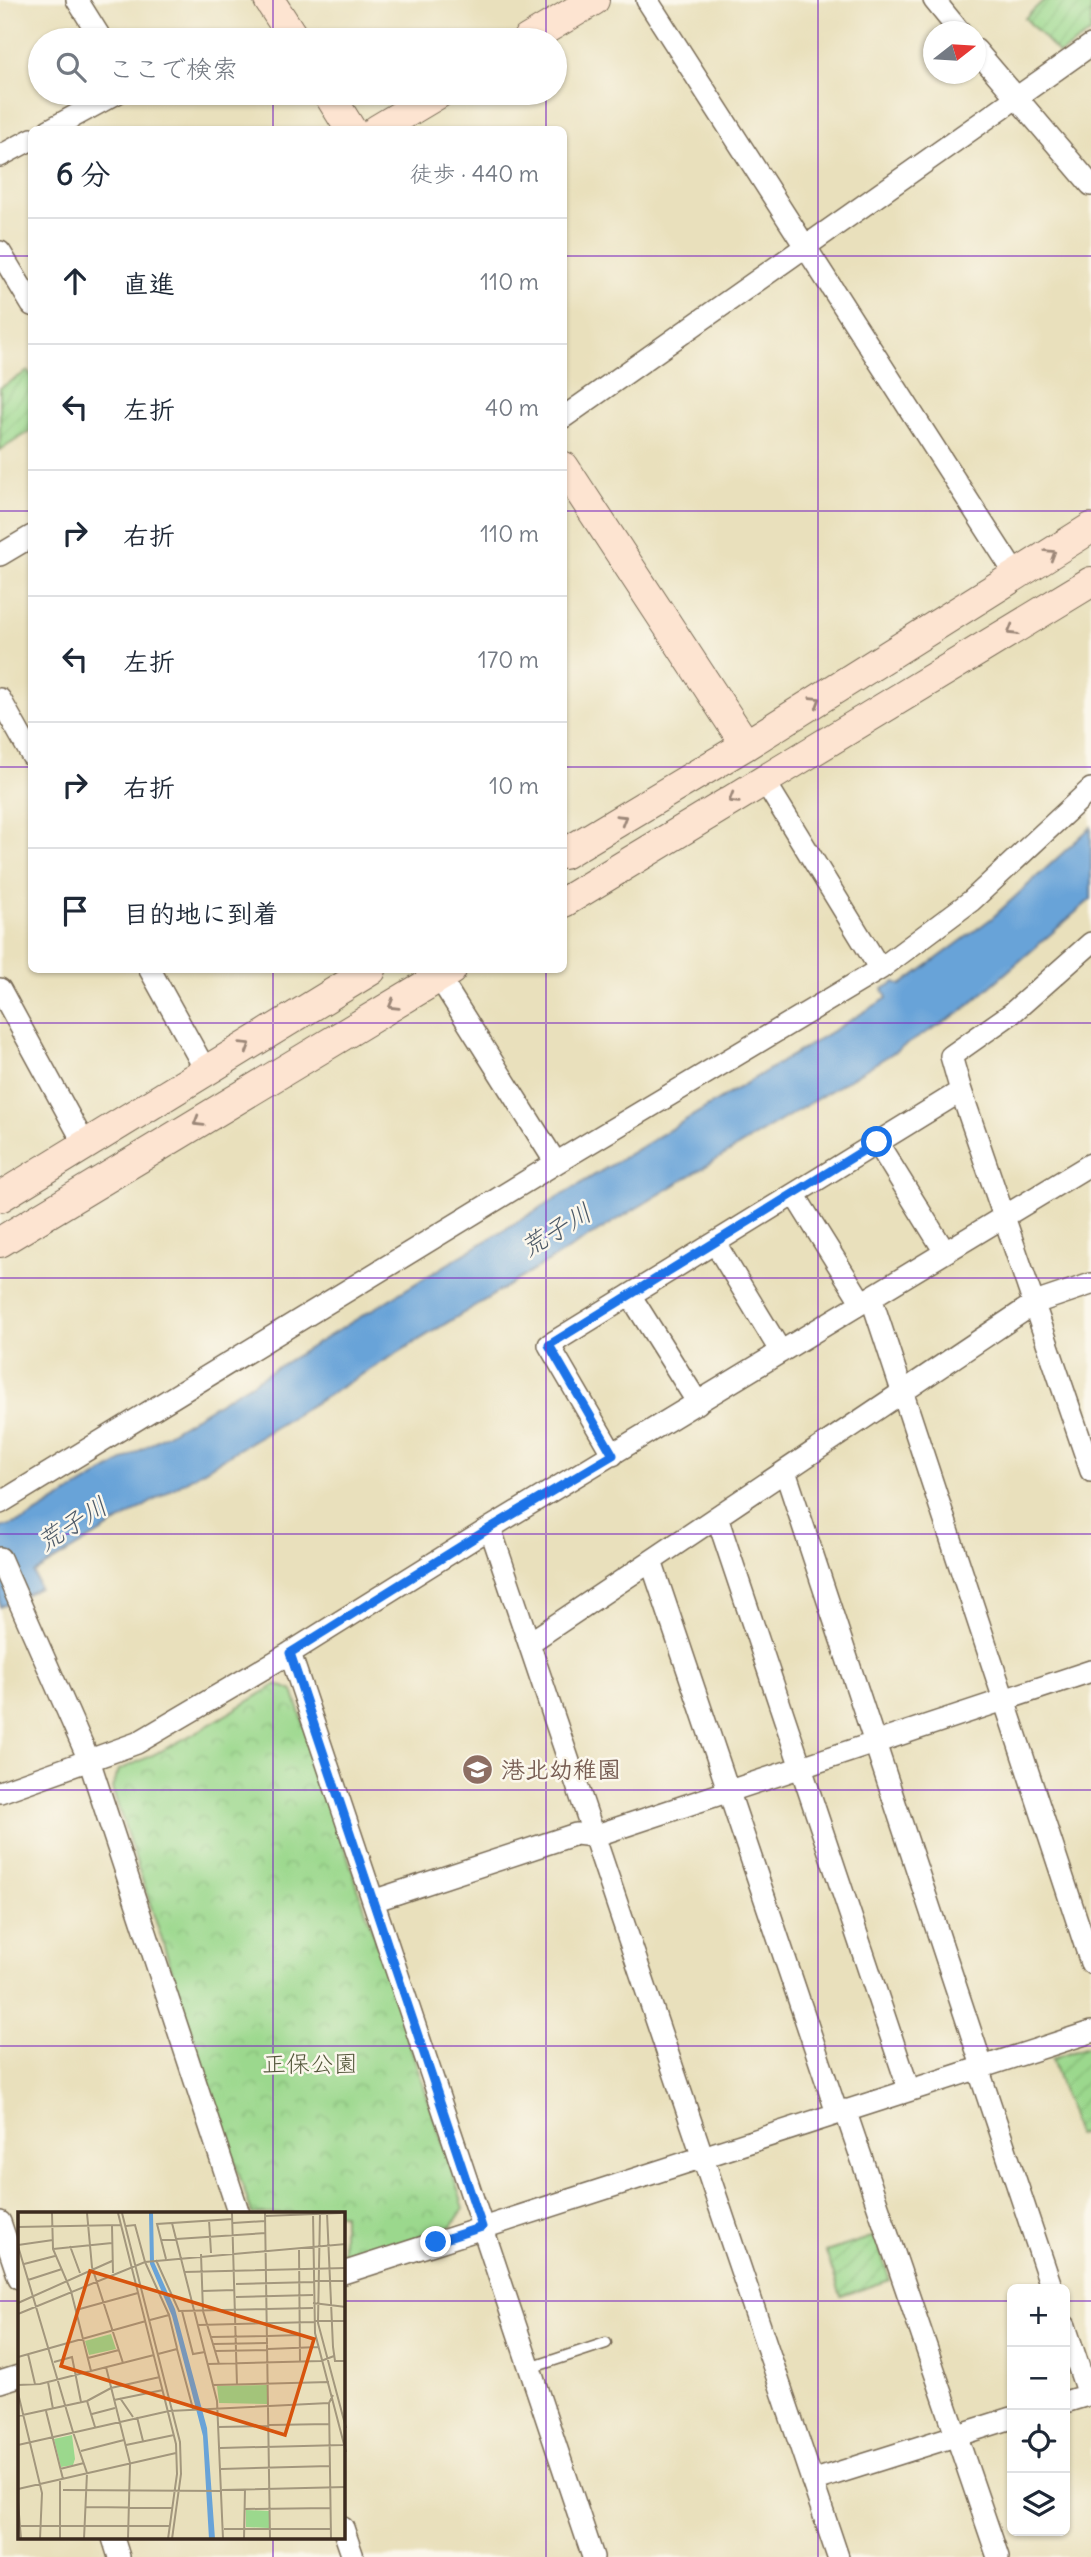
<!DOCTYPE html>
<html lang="ja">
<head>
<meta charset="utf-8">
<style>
	body { margin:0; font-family:Delius,"Klee One",sans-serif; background:#f2f2f3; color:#1f2937 }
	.controls { position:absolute; right:21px; bottom:21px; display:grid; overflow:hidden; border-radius:10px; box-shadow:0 2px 5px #0004 }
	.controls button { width:63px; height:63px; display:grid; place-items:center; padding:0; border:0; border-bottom:2px solid #e0e1e3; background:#fff; color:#1f2937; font:35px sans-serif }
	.compass { position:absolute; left:923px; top:21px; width:63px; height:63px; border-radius:50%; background:#fff; box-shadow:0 2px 5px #0004; rotate:73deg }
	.stop { position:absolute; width:21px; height:21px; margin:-16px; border:5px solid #1a73e8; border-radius:50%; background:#fff }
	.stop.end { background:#1a73e8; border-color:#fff; box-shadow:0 2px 7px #0008 }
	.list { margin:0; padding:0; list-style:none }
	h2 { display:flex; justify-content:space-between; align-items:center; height:91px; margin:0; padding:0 28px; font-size:30px }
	h2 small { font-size:23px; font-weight:400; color:#747a83 }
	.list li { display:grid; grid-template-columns:46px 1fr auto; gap:21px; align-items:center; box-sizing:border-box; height:126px; padding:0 28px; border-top:2px solid #e0e1e3 }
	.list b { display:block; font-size:26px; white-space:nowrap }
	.list em { font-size:23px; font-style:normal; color:#747a83 }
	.icon { flex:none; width:38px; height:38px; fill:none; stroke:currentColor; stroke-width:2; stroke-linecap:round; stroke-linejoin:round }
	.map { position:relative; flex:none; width:1091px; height:2557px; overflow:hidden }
	.search { position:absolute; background:#fff; box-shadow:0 2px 5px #0004; left:28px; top:28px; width:539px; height:77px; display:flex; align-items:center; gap:18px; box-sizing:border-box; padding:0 24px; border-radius:38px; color:#747a83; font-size:26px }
	.panel { position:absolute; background:#fff; box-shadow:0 2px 5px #0004; left:28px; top:126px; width:539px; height:847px; border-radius:10px }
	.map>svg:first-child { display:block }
	.park { fill:url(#park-crowns); stroke:#6b8156; stroke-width:2 }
	.garden { fill:url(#garden-furrows); stroke:#6b8156; stroke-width:2 }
	.water { fill:#68a3d8; stroke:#52667b; stroke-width:2 }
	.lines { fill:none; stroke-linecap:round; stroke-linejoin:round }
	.lane-casing { stroke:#786a55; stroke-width:13 }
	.street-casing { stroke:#786a55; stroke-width:24 }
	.secondary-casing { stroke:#786a55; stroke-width:32 }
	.lane { stroke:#fff; stroke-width:10 }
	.street { stroke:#fff; stroke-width:21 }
	.secondary { stroke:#fde4d1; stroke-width:30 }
	.oneway { stroke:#9c8778 }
	.route { stroke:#1a73e8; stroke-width:9 }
	.grid { fill:none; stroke:#7b2cbf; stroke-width:2; stroke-opacity:0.55 }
	.labels { text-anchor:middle; stroke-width:5; stroke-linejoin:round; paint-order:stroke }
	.education-label { font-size:24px; font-weight:bold; fill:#785e54; stroke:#fbf7ec; text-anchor:start }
	.park-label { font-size:24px; fill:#53563a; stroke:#fbf7ec }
	.water-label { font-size:26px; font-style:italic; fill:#4d5a68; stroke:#fbf7ec }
	.inset-road { fill:none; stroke:#a3977d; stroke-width:2 }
	.view { fill:#d7540e; fill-opacity:0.15; stroke:#d7540e; stroke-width:3.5 }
	.inset-edge { fill:none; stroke:#3b2a1e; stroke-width:3.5 }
</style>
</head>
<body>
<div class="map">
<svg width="1091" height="2557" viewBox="0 0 1091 2557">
	<defs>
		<pattern id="park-crowns" width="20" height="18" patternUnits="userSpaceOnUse" patternTransform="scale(1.75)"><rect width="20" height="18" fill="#9bd88d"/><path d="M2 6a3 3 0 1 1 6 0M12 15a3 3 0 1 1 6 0" fill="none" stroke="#86ba79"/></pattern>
		<pattern id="garden-furrows" width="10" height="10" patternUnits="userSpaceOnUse" patternTransform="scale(1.75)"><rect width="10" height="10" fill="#9bd88d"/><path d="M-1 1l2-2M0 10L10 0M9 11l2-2" fill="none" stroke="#86ba79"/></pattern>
	</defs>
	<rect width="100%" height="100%" fill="#fbf7ec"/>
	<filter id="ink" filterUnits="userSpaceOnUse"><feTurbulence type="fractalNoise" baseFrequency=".0143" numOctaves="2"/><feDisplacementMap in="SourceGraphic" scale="14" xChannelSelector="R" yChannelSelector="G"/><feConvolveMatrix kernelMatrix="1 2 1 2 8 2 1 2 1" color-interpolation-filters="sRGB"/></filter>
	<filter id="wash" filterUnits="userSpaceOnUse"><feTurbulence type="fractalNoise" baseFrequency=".00686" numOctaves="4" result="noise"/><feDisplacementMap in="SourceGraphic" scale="28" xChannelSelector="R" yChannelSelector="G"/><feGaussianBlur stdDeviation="1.57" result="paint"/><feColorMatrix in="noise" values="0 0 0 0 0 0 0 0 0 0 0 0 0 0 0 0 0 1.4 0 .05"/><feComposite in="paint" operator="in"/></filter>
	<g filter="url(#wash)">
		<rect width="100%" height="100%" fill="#e9e0bc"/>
		<path class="park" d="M277,1684l16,7 171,517 -12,18 -109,36v-48h-91l-140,-426 7,-18c55,-22 107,-55 158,-86z"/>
		<path class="garden" d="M1044,0h47v33l-32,21 -34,-36z
			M28,371l4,5 -1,55 -31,19v-62z
			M1091,2046v85l-14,4 -25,-76z
			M875,2236l15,44 -49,16 -15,-44z"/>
		<path class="water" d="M1091,827v72l-129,112 -928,562 5,15 -39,19v-79l25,-8 862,-522 -4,-9 12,-7 6,3 91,-67z"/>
	</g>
	<g filter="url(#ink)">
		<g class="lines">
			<defs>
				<path id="lane" d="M530,2368l76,-25"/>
				<path id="street" d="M77,0l25,40
					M647,0l369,575
					M934,0l26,32
					M976,50l115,135
					M49,130l68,-37
					M0,156l32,-17
					M0,252l32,53
					M564,417l527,-372
					M0,555l32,-19
					M0,699l32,57
					M1091,943l-79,70 -61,43 10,35 130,380
					M880,969l91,-68 120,-112
					M150,970l56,101
					M0,989l85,156
					M877,1142l68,110
					M556,1163l324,-194 -116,-189
					M794,1194l68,109
					M715,1243l66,109
					M630,1295l68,108
					M871,1297l220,666
					M613,1455l-64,-110 412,-254
					M785,1471l197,595
					M0,1503l556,-340 -117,-186
					M717,1517l192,573
					M490,1528l348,1029
					M0,1558l89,202 150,454
					M651,1561l186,552
					M529,1643l506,-340 56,-19
					M290,1653l303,904
					M0,1792l137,-49 153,-90 200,-125 601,-364
					M373,1901l203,-67 18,2 497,-165
					M978,2068l74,221
					M845,2110l153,447
					M0,2222l19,56
					M343,2273l748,-241
					M1065,2326l23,69
					M0,2382l19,-6
					M1065,2402l26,-8
					M812,2481l200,-63
					M343,2528l10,29
					M113,2538l6,19"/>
				<path id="secondary" d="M269,0l26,40
					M527,40l67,-40
					M328,93l23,37
					M377,130l62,-37
					M564,467l182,278
					M564,854l182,-109 345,-217
					M564,902l527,-320
					M0,1197l371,-227
					M0,1242l451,-272"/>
			</defs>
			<use href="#lane" class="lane-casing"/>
			<use href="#street" class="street-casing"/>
			<use href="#secondary" class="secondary-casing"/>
			<use href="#lane" class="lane"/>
			<use href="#street" class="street"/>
			<use href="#secondary" class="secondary"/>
		</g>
		<defs><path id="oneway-chevron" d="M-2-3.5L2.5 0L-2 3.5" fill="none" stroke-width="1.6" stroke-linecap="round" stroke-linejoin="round" transform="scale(1.75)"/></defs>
		<g class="oneway">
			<use href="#oneway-chevron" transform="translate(1051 554) rotate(-32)"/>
			<use href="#oneway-chevron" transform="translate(1012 631) rotate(149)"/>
			<use href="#oneway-chevron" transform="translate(816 701) rotate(-32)"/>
			<use href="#oneway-chevron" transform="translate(733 799) rotate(149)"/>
			<use href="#oneway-chevron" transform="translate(622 819) rotate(-31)"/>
			<use href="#oneway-chevron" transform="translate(393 1005) rotate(149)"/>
			<use href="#oneway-chevron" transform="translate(246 1046) rotate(-32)"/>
			<use href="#oneway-chevron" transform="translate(198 1122) rotate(149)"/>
		</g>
	</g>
	<g class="lines" filter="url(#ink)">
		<path class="route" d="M436,2242l46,-15 -192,-574 200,-125 123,-73 -64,-110 328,-203"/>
	</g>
	<path class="grid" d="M273,0v40M546,0v40M818,0v2557M273,93v37M546,93v37M0,256h32M564,256h527M0,511h32M564,511h527M0,767h32M564,767h527M273,970v1244M546,970v1587M0,1023h1091M0,1278h1091M0,1534h1091M0,1790h1091M0,2046h1091M0,2301h19M343,2301h669M1065,2301h26M273,2538v19"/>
	<defs>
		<symbol id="school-disc" viewBox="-11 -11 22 22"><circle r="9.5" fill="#8d6e63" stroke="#fbf7ec"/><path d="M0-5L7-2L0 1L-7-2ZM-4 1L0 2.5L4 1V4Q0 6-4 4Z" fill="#fff"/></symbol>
	</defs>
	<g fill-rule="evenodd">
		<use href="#school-disc" x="460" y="1752" width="35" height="35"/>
	</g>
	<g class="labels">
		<g class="education-label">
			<text x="501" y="1778">港北幼稚園</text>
		</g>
		<g class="park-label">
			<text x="310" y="2072">正保公園</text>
		</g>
		<g class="water-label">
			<text transform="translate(556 1230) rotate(-31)" y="9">荒子川</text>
			<text transform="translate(72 1524) rotate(-32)" y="9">荒子川</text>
		</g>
	</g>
	<g transform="translate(18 2212)">
		<rect width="327" height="327" fill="#e9e0bc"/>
		<path d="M93,122l5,15 -27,6 -4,-14zM249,173v19l-48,-1 -2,-17zM54,223l3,24 -2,6 -12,2 -7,-28zM228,298l23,1v17l-23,-1z" fill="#9bd88d"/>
		<path d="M131,1h4l1,49 21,47 32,119 8,111h-6l-6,-103 -31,-120 -22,-52z" fill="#68a3d8"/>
		<path class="inset-road" d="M34,1l1,36 18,42 20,80M69,1l5,54 31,96M100,1l58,231 1,30 -9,65M104,1l58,229 1,32 -9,65M214,1l5,172M247,1l5,326M295,1l2,120 31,119M302,1l-2,110 28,105M309,1l6,134 2,14h11M247,4l76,-3M191,8l2,33M154,11l45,178 6,138M215,11l32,-2M94,14l1,47M108,14l9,-1 10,37 24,53M0,15l103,-2M143,28l105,-7M0,33l35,-5M0,34l55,186M52,34l10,27M281,36l1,114M35,37l59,-6M183,42l2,57 16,53M148,47l-9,-35 76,-5M138,48l23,51 134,-3M6,52l31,-8M166,60l162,-4M10,68l34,-11M296,69h32M218,72l78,-2M184,79l33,-1M218,85l77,-2M0,91l94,-42M295,91l33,4M58,98l62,-17M164,99l11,43 12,-2M0,102l127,-52 201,-18M132,108l19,-5 8,33M296,109h32M180,113l116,-3M250,124l32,-1M193,125l57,-1M195,132l55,-1M250,137l50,-2M197,139l53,-1M10,142l7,30M140,142l19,-5 16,60M0,145l128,-36M70,146l31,-8M36,150l18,-5 9,45M190,152l113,-3 13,-5M88,155l24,96 -2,76M30,170l5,27M0,173l22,-1 114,-29M195,173l116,-3M0,181l24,100 -2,46M102,186l13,19M96,188l49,-10M69,189l24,-13 49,-11M28,199l17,68M74,202l23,-6M0,204l69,-15 8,26M119,205l6,24M251,213l61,-1M200,215l51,-1M55,220l14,41 -3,66M0,233l151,-34 160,-8M108,233l48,-10M202,236l123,-3M63,239l43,-11M42,257l24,-6M203,257l109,-3M0,277l158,-36M45,278l159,1M204,278l124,-3M0,290l3,37M68,295l86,1M227,297l85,-1M0,314h152M206,317h106M42,327v-60M226,327l1,-50M313,327l-2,-136 4,-8"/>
		<path class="view" d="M72,59l224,68 -29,96 -224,-69z"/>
		<rect width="327" height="327" class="inset-edge"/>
	</g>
</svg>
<div class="controls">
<button>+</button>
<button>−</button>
<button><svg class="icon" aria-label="locate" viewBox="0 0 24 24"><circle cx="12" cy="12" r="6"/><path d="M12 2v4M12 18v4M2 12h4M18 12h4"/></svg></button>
<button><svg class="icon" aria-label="layers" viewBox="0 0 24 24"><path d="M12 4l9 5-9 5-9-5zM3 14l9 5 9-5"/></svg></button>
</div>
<svg class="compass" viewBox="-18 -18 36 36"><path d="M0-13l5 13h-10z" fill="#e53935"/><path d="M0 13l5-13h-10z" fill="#747a83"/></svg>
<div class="stop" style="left:877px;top:1142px"></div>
<div class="stop end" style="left:436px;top:2242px"></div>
<div class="search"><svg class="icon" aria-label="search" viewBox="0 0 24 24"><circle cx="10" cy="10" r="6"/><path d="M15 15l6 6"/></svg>ここで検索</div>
<section class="panel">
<h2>6 分<small>徒歩 · 440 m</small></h2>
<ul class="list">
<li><svg class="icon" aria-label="ahead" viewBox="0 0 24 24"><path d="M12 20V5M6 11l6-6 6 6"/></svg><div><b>直進</b></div><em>110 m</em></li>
<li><svg class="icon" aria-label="left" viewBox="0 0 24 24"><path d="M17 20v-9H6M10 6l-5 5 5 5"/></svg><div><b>左折</b></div><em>40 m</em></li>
<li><svg class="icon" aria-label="right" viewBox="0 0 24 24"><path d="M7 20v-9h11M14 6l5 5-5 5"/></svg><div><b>右折</b></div><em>110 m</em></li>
<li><svg class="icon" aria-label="left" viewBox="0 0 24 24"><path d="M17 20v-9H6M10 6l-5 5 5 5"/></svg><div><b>左折</b></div><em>170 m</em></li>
<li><svg class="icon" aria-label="right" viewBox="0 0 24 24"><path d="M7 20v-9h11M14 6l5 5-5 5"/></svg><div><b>右折</b></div><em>10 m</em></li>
<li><svg class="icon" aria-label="arrive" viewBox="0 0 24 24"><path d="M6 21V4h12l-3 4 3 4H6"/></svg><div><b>目的地に到着</b></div></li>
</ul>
</section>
</div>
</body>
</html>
